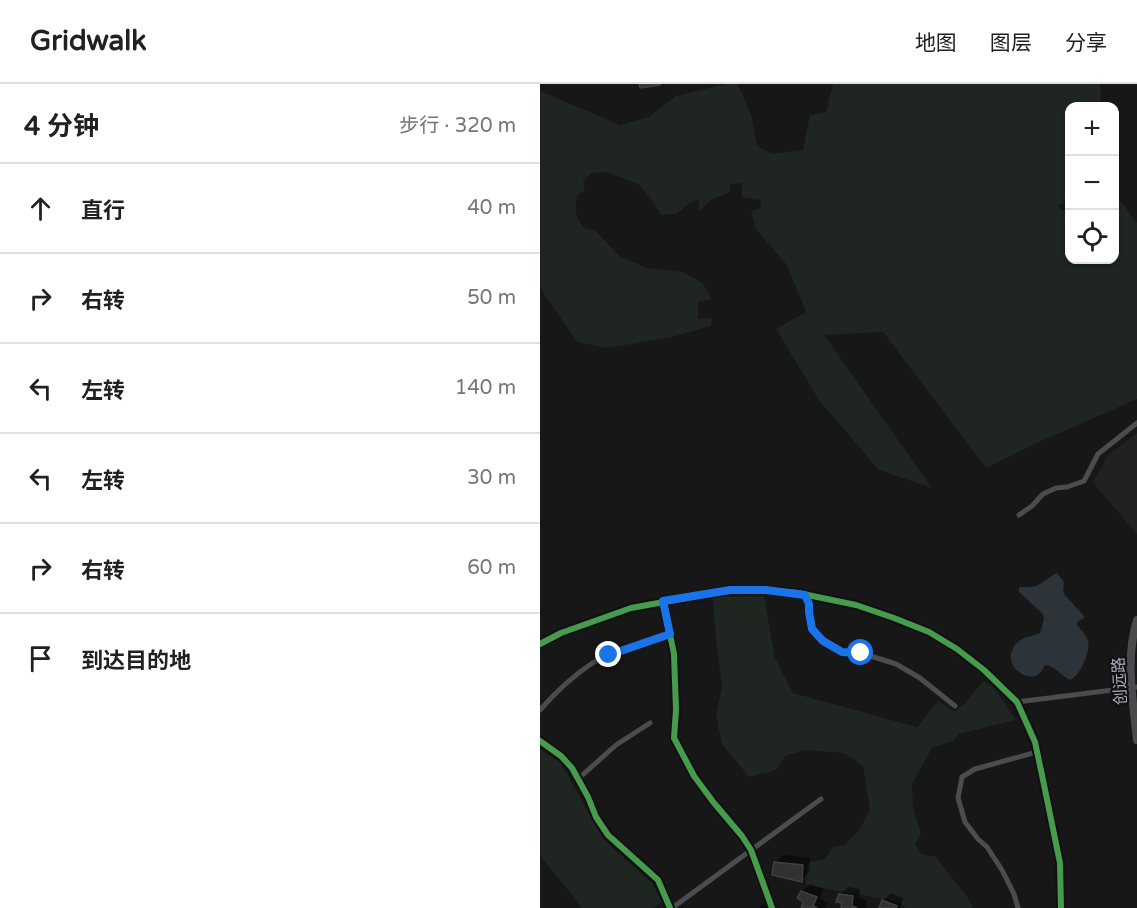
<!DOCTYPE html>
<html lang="zh">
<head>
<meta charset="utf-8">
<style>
	body { margin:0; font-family:"Varela Round","Noto Sans SC",sans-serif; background:#f6f6f6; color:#202124 }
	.controls { position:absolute; right:18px; top:18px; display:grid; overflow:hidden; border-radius:12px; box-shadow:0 2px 4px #0004 }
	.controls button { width:54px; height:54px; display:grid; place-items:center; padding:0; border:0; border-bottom:2px solid #e0e0e0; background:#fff; color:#202124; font:30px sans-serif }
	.stop { position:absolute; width:18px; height:18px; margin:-14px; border:4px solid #1a73e8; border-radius:50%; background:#fff }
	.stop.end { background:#1a73e8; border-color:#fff; box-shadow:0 2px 6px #0008 }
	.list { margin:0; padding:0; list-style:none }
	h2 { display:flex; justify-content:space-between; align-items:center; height:78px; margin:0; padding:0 24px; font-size:26px }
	h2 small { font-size:20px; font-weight:400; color:#757577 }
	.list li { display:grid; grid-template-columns:39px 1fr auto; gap:18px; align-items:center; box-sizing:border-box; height:90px; padding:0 24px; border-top:2px solid #e0e0e0 }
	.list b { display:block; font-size:22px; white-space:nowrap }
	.list em { font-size:20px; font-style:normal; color:#757577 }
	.icon { flex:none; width:33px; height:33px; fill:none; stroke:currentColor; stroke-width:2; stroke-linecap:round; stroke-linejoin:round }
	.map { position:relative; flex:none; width:597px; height:824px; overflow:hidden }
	header { display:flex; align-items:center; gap:36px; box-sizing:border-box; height:84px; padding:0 30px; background:#fff; border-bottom:2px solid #e0e0e0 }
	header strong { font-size:28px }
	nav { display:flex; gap:33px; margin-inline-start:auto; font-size:21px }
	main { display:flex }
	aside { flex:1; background:#fff }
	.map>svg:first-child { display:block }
	.built { fill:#212123 }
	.green { fill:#1f2520 }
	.water { fill:#2c343a }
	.shadow { fill:#0007 }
	.building { fill:#313132; stroke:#3f4043; stroke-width:1.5 }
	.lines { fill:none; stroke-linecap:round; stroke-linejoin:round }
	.street { stroke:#4b4c4f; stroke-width:5 }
	.secondary { stroke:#4a4a4d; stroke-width:8 }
	.cycleway-casing { stroke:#111113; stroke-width:10 }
	.cycleway { stroke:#469c4c; stroke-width:6 }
	.route { stroke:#1a73e8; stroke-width:8 }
	.labels { text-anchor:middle; stroke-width:4.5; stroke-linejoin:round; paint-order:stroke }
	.street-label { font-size:16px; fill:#a8adb7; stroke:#111113 }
</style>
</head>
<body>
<header>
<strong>Gridwalk</strong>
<nav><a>地图</a><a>图层</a><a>分享</a></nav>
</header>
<main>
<aside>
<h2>4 分钟<small>步行 · 320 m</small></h2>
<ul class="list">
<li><svg class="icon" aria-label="ahead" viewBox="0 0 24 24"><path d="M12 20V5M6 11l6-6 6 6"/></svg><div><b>直行</b></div><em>40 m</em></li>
<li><svg class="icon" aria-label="right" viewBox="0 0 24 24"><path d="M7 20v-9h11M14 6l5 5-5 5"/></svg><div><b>右转</b></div><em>50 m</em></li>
<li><svg class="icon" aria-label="left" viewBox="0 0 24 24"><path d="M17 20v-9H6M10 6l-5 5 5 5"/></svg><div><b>左转</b></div><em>140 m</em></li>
<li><svg class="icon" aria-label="left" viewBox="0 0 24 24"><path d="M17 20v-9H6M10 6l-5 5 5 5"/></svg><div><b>左转</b></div><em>30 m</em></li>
<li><svg class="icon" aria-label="right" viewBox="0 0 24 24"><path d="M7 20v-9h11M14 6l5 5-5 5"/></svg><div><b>右转</b></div><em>60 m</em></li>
<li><svg class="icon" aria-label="arrive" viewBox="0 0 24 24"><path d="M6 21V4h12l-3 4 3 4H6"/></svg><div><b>到达目的地</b></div></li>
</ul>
</aside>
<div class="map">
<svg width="597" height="824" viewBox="0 0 597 824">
	<rect width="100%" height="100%" fill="#171717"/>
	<path class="built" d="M597,349v101l-44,-51 15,-28z"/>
	<path class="green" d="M186,0h12l13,31 6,31 15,8 31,-4 7,-35 16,-3 7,-28h267l1,22h-31l-1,93 -11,7 11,10 1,44h44l1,-57 5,-3 17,23v176l-96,42 -55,27 -103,-136 -59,3 108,153 -53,-18 -60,-70 -43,-71 30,-17 -19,-47 -32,-37 -4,-17 9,-3 1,-8 -19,-3v-14l-11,1 -2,9 -17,6 -13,12v-11l-7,1 -16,13 -15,1 -11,-18 -12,-13 -32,-12 -15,1 -8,9 2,9 -8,4c-1,17 -4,21 9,34l9,1 23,25 28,13 38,4 18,11 10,16 -14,3v17l14,-1 -1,8 -39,11 -65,11 -30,-6 -37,-54v-197l80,34 29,-8 26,-21z
		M224,512l11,62 18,35 124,34 21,-26 16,10 9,-6 21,-24 10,7 22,32 -57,14 -6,7 -21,7 -20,36 1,22 8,28 -6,11 6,9 15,3 32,41 5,10h-68l-5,-6 -94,-17 1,-22 18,-4 8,-12 12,-2 14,-15 11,-20 -7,-44 -19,-13 -39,-3 -20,6 -9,14 -27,7 -27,-33 -6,-29 6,-28 -6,-47 -3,-43z
		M0,665l21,14 42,76 49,44 10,19 -9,6h-71l-42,-53z"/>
	<path class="water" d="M517,489l7,9 -1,8 1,4 20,22v2l-6,3 -1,4c4,6 9,8 11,16 3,10 -8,35 -18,39 -9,-4 -14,-14 -25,-15 -2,3 -3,6 -5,8 -13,13 -43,-12 -22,-31 6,-6 14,-5 22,-9l4,-14 -1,-5 -24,-22v-3l1,-2c6,0 15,1 20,-3 6,-3 10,-8 17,-11z"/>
	<path class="shadow" d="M243,771l27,3 -1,14 -8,8 -26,-17z
		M270,800l14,5 -4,9 8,5 -3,5h-22l2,-6 -3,-10z
		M308,803l12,2 -1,9 8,3 -1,7h-23l1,-6 -4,-7z
		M351,809l12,5 -3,10h-20l3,-7z
		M224,820l4,4h-9z"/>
	<path class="building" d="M99,0h21v1l-20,3z
		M234,778l29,3 -1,17 -30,-7z
		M261,807l16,6 -4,9 4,2h-16l2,-6 -6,-4z
		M299,810l14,2 -1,10 5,2h-16l1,-5 -6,-1z
		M342,816l15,6 -1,2h-17z"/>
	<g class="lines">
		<path class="street" d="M479,431l13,-9 11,-12 13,-6 11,-1 17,-6 14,-27 39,-31
			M265,511l4,9v8l3,17 11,12 18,11 20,1 35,11 24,14 35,28
			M123,517l11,53 2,56 -2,28 20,38 20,27 28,33 9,14 21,58
			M0,560l21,-11 70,-25 99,-18h36l32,3 58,12 38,13 35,14 28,17 27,21 33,32 18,40 7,33 18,88 1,45
			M477,618l120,-15
			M0,626c15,-17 33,-34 51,-46 23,-15 53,-21 79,-29
			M0,657l21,15 11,12 16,29 8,20 12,18 50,45 12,28
			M38,695l38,-34 34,-22
			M132,824l149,-109
			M478,824l-4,-14 -12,-24 -15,-23 -9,-8 -13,-17 -7,-24 4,-21 13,-8 62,-17"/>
		<path class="secondary" d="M597,536c-12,39 -4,80 0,120"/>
		<defs>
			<path id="cycleway" d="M123,517l11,53 2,56 -2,28 20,38 20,27 28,33 9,14 21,58
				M0,560l21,-11 70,-25 99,-18h36l32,3 58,12 38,13 35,14 28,17 27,21 33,32 18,40 7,33 18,88 1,45
				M0,657l21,15 11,12 16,29 8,20 12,18 50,45 12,28"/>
		</defs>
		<use href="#cycleway" class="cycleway-casing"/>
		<use href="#cycleway" class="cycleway"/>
	</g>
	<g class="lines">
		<path class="route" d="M69,571l61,-21 -7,-33 67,-11h36l39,5 4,9v8l3,17 11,12 19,11 19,1"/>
	</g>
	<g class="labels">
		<g class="street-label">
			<text transform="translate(579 597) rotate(-93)" y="6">创远路</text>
		</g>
	</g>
</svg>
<div class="controls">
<button>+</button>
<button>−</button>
<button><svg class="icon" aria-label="locate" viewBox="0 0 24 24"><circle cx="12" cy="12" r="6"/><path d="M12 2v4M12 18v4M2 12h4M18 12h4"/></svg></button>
</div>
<div class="stop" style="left:321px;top:569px"></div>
<div class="stop end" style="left:69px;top:571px"></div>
</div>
</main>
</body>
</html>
